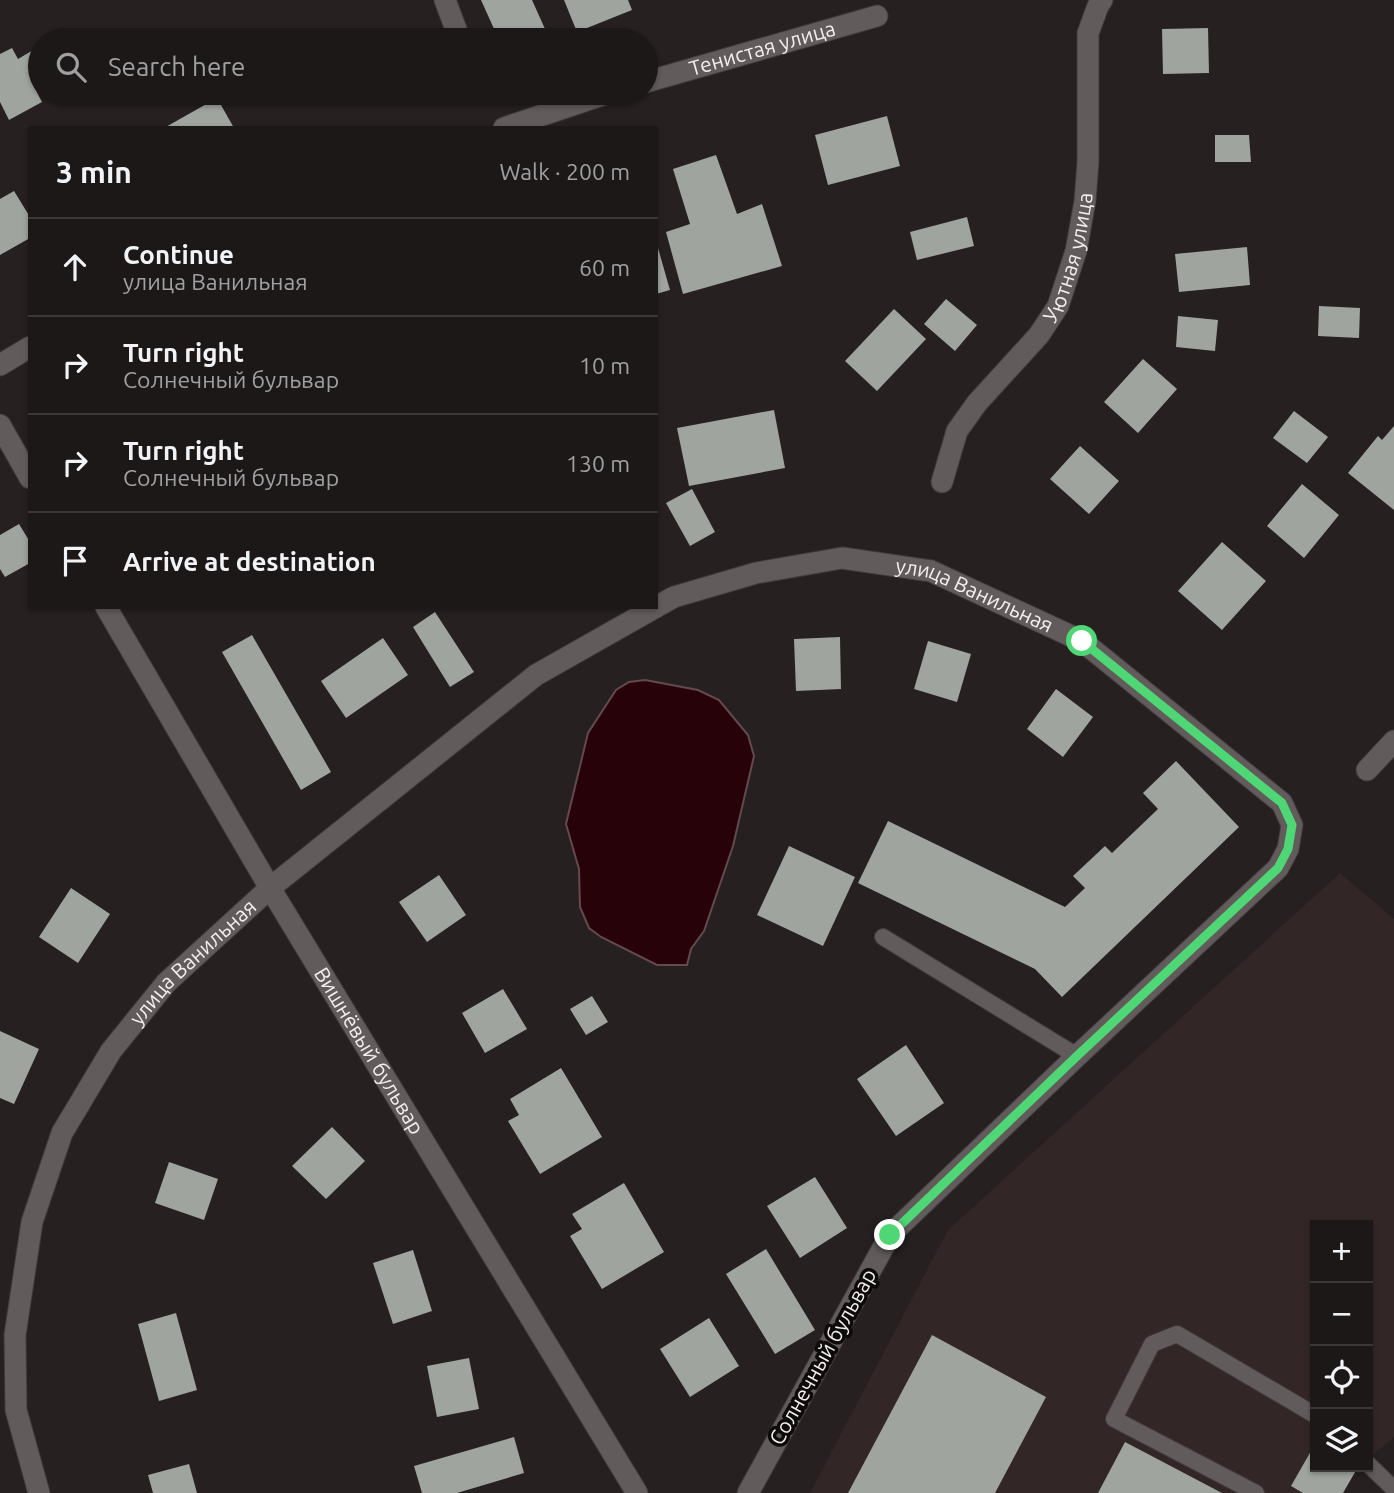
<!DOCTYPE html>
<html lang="en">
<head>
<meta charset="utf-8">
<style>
	body { margin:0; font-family:Ubuntu,sans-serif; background:#252121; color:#f1f3f6 }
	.controls { position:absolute; right:21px; bottom:21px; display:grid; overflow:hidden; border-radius:0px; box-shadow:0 2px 5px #0004 }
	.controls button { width:63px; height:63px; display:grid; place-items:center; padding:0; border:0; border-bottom:2px solid #3a3737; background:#1c1818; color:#f1f3f6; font:35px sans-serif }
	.stop { position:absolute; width:21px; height:21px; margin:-16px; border:5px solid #4fd675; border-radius:50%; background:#fff }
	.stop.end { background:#4fd675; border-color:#fff; box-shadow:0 2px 7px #0008 }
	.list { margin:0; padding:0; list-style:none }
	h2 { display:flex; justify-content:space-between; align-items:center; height:91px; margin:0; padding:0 28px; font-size:30px }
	h2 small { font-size:23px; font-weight:400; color:#a0a0a2 }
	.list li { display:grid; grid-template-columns:46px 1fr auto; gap:21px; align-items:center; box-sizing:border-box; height:98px; padding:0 28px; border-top:2px solid #3a3737 }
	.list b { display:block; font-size:26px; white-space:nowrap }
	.list p { margin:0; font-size:23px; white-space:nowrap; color:#a0a0a2 }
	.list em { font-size:23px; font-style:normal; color:#a0a0a2 }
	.icon { flex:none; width:38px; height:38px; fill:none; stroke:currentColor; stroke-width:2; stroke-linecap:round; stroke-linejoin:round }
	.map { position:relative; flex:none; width:1394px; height:1493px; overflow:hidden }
	.search { position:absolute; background:#1c1818; box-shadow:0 2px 5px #0004; left:28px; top:28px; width:630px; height:77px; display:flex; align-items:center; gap:18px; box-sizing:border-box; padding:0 24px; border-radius:38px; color:#a0a0a2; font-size:26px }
	.panel { position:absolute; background:#1c1818; box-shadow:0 2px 5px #0004; left:28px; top:126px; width:630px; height:483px; border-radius:0px }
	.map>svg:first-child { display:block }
	.built { fill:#332627 }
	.water { fill:#270209; stroke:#64494e; stroke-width:2 }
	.building { fill:#9fa49f }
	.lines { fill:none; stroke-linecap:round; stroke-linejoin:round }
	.lane-casing { stroke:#413b3c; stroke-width:18 }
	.street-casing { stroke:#413b3c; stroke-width:23 }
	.lane { stroke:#625b5b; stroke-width:16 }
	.street { stroke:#625b5b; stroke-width:21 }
	.route { stroke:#4fd675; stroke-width:9 }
	.labels { text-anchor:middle; stroke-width:7; stroke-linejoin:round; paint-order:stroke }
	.street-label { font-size:21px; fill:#f3eeef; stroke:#0d0a0a }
</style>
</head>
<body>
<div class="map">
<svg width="1394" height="1493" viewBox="0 0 1394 1493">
	<rect width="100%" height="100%" fill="#262020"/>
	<path class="built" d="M1340,873l54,46v518l-26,22v-234h-53v242h43l-15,26h-533l138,-263z"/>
	<path class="water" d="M645,680l53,10 21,10 29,35 6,21 -21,90 -29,85 -13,18 -4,16h-30l-56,-28 -12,-9 -9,-21 -1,-38 -13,-45 22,-91 28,-43 13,-8z"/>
	<path class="building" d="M481,0h51l18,40h-51z
		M564,0h64l4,10 -55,22z
		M1208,28l1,45 -46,1 -1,-45z
		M40,46v33l-8,4 10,19 -33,18 -9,-18v-48l12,-6 6,11z
		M217,98l17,30h-70z
		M887,116l13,50 -72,19 -13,-50z
		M1215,135h34l2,27h-36z
		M716,155l21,59 25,-10 20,62 -99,28 -17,-62 24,-8 -17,-55z
		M14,191l16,26v21l-30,17v-56z
		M967,217l7,29 -57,14 -7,-28z
		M656,241l14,49 -14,4z
		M1247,247l3,38 -71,7 -4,-38z
		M946,299l31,26 -22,26 -31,-27z
		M1319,306l41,2 -1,30 -41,-2z
		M894,309l32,30 -49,52 -32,-30z
		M1178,316l40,4 -3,31 -39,-4z
		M1143,359l34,30 -39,44 -34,-31z
		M774,410l11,58 -96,18 -12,-58z
		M1294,411l34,26 -21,26 -34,-25z
		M1394,426v84l-46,-37 30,-37 4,4z
		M1080,446l39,35 -30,33 -39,-35z
		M1302,484l37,31 -35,43 -37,-32z
		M692,489l23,43 -25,14 -24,-43z
		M19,524l11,18v21l-25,14 -5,-8v-34z
		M1222,542l44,39 -44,49 -44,-39z
		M435,612l39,60 -24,15 -37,-60z
		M252,635l79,137 -30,18 -79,-138z
		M840,637l1,52 -45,2 -2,-52z
		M383,638l25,37 -62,43 -25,-37z
		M928,641l43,13 -14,48 -43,-13z
		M1056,689l37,28 -30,40 -36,-28z
		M1176,761l63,66 -177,170 -27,-28 -177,-86 30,-62 177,86 20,-19 -12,-12 32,-30 7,7 46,-44 -15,-16z
		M789,846l66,31 -32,69 -66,-31z
		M439,875l27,40 -39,27 -28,-40z
		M71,888l39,26 -32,49 -39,-26z
		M503,989l24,40 -42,24 -23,-40z
		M592,996l16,26 -22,13 -16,-26z
		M0,1031l39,18 -25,55 -14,-6z
		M906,1045l38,58 -48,33 -39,-57z
		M561,1068l41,69 -62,37 -32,-53 11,-6 -9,-16z
		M332,1127l33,34 -39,38 -34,-33z
		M169,1162l49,17 -14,41 -49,-17z
		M815,1177l32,51 -47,30 -33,-52z
		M624,1183l40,69 -62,37 -32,-53 12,-7 -10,-15z
		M766,1249l49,81 -40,24 -49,-80z
		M413,1250l19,61 -39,13 -20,-61z
		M176,1313l21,77 -38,11 -21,-77z
		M709,1318l30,48 -49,31 -30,-48z
		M932,1335l114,62 -51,96h-147z
		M469,1358l10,51 -42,8 -10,-51z
		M514,1437l10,36 -67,20h-35l-8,-27z
		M1125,1442l97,51h-124z
		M1315,1444v23h43l-15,26h-40l-12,-7z
		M189,1464l8,29h-44l-5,-18z"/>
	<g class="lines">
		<defs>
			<path id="lane" d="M883,937l194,119
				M1368,1464l26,25
				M1256,1493l-142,-74 38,-75 25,-10 138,81"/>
			<g id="street">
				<path d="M445,0l15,40"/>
				<path id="s1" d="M646,82l231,-66"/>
				<path d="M504,128l104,-35"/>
				<path d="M0,365l30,-18"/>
				<path d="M0,425l30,53"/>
				<path id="s2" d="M942,482l15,-51 20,-28 62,-68 19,-29 18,-55 9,-50 3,-39v-129l10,-27 4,-6"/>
				<path id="s3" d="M106,607l164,281 367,605"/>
				<path id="s4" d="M656,607l18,-10 82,-24 86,-15 89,13 151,70 200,162 10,22 -4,24 -10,19 -201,188 -187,179 -142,258"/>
				<path d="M1367,770l27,-29"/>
				<path id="s5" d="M39,1493l-23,-83 -1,-75 17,-113 30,-89 49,-82 55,-68 104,-95 266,-213 120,-68"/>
			</g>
		</defs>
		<use href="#lane" class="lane-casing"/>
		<use href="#street" class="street-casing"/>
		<use href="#lane" class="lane"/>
		<use href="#street" class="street"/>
	</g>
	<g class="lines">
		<path class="route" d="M890,1235l187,-179 201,-188 10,-19 4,-24 -10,-22 -200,-162"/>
	</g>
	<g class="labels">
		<g class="street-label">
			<text dy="7" stroke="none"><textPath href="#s1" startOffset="121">Тенистая улица</textPath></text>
			<text dy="7" stroke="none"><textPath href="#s2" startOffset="264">Уютная улица</textPath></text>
			<text dy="7" stroke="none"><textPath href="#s4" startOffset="332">улица Ванильная</textPath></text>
			<text dy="7" stroke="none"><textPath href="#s5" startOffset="586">улица Ванильная</textPath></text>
			<text dy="7" stroke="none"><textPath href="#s3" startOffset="516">Вишнёвый бульвар</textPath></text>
			<text transform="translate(823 1357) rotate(-61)" y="7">Солнечный бульвар</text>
		</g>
	</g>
</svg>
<div class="controls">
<button>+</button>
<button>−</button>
<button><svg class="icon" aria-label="locate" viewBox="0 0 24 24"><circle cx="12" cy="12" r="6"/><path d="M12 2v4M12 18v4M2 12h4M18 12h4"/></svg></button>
<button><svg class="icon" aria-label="layers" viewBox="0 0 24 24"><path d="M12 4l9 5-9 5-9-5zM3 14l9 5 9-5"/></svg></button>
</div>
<div class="stop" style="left:1082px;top:641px"></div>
<div class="stop end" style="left:890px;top:1235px"></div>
<div class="search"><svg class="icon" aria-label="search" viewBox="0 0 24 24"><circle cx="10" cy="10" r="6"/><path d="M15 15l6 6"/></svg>Search here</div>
<section class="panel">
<h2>3 min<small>Walk · 200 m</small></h2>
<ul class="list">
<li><svg class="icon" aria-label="ahead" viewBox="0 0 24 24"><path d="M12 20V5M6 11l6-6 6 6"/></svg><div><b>Continue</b><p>улица Ванильная</p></div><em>60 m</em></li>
<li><svg class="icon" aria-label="right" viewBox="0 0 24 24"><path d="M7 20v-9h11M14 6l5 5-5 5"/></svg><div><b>Turn right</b><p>Солнечный бульвар</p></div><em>10 m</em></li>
<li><svg class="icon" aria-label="right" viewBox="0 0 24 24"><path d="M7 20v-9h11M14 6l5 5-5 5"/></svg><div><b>Turn right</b><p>Солнечный бульвар</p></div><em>130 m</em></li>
<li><svg class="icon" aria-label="arrive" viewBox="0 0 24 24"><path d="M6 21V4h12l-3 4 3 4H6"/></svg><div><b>Arrive at destination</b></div></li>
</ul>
</section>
</div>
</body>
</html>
